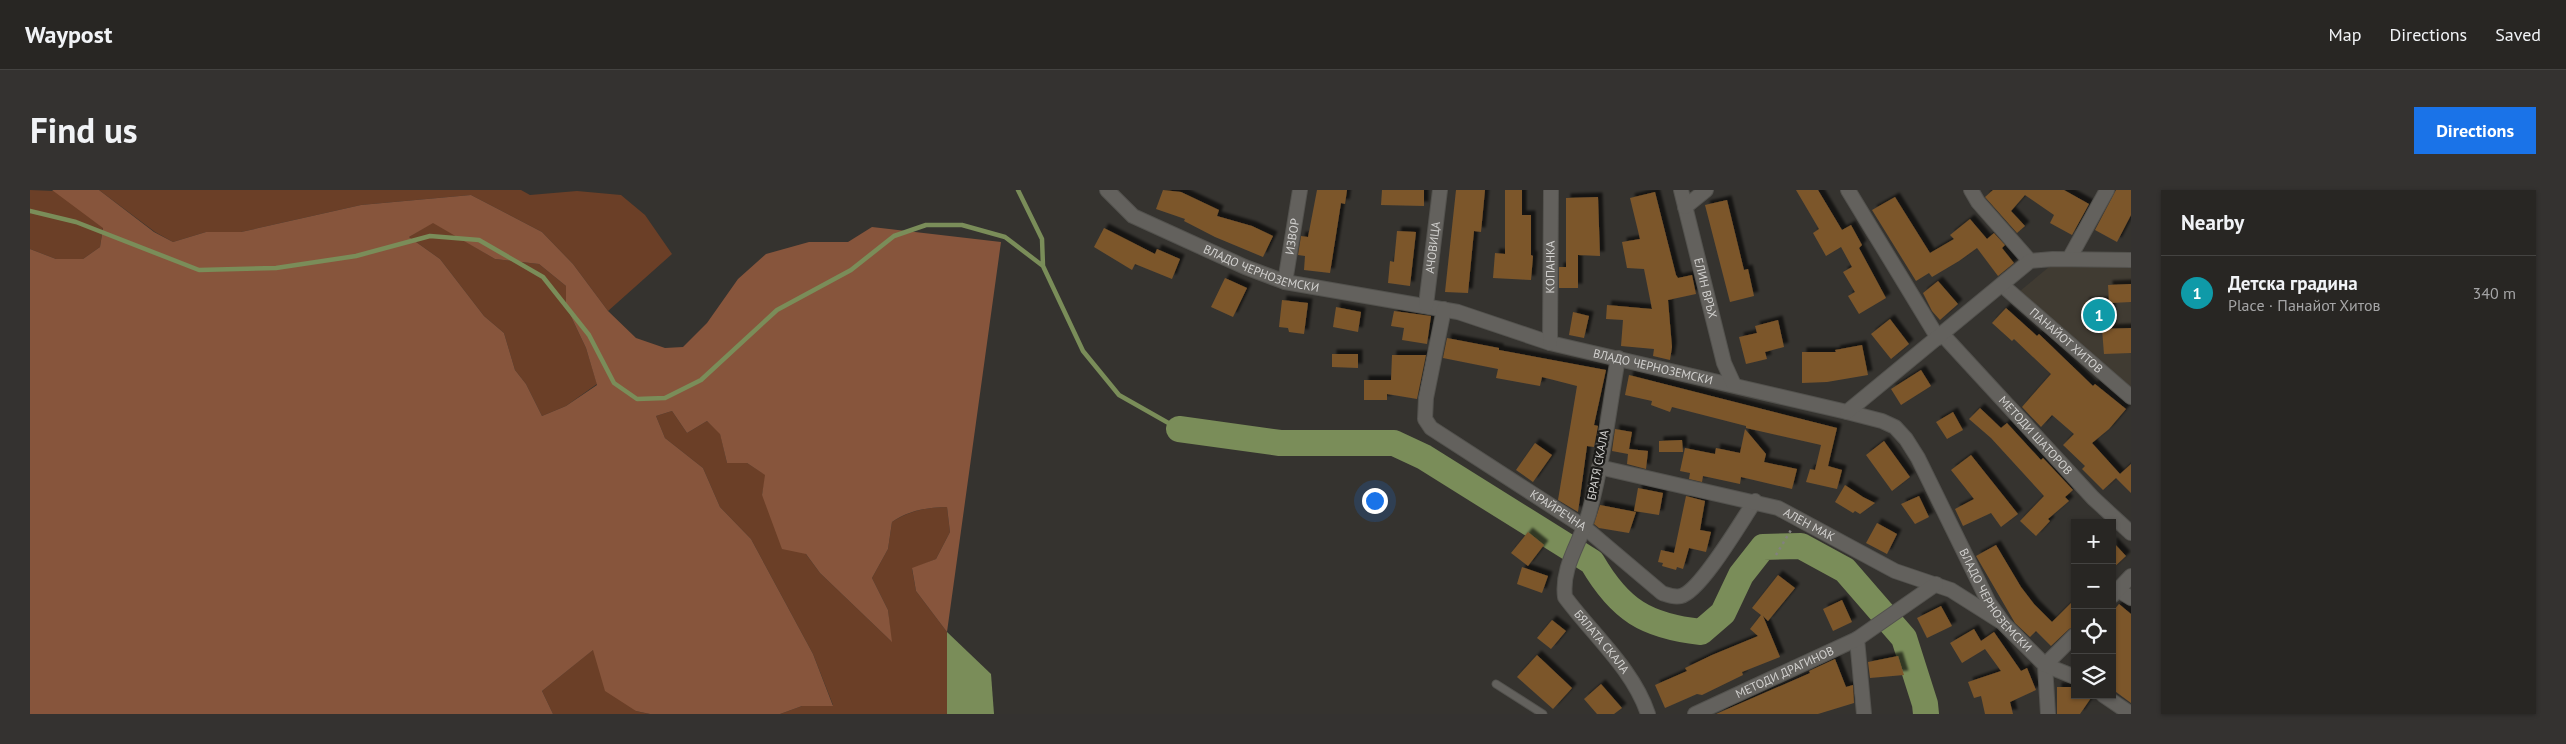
<!DOCTYPE html>
<html lang="en">
<head>
<meta charset="utf-8">
<style>
	body { margin:0; font-family:"PT Sans",sans-serif; background:#343230; color:#f1f3f6 }
	.controls { position:absolute; right:15px; bottom:15px; display:grid; overflow:hidden; border-radius:0px; box-shadow:0 1px 4px #0004 }
	.controls button { width:45px; height:45px; display:grid; place-items:center; padding:0; border:0; border-bottom:1px solid #444341; background:#282623; color:#f1f3f6; font:25px sans-serif }
	.you { position:absolute; left:1344px; top:310px; width:18px; height:18px; margin:-12px; border:4px solid #fff; border-radius:50%; background:#1a73e8; box-shadow:0 0 0 8px #1a73e833 }
	.badge { display:grid; place-items:center; width:32px; height:32px; border-radius:50%; background:#1a73e8; color:#fff; font-size:16px; font-weight:700 }
	.pin { position:absolute; translate:-50% -50%; border:2px solid #fff; box-shadow:0 1px 5px #0006 }
	.list { margin:0; padding:0; list-style:none }
	h2 { display:flex; justify-content:space-between; align-items:center; height:65px; margin:0; padding:0 20px; font-size:21px }
	h2 small { font-size:16px; font-weight:400; color:#a5a5a6 }
	.list li { display:grid; grid-template-columns:32px 1fr auto; gap:15px; align-items:center; box-sizing:border-box; height:75px; padding:0 20px; border-top:1px solid #444341 }
	.list b { display:block; font-size:19px; white-space:nowrap }
	.list p { margin:0; font-size:16px; white-space:nowrap; color:#a5a5a6 }
	.list em { font-size:16px; font-style:normal; color:#a5a5a6 }
	.icon { flex:none; width:28px; height:28px; fill:none; stroke:currentColor; stroke-width:2; stroke-linecap:round; stroke-linejoin:round }
	.map { position:relative; flex:none; width:2101px; height:524px; overflow:hidden; border-radius:0px }
	header { display:flex; align-items:center; gap:30px; box-sizing:border-box; height:70px; padding:0 25px; background:#282623; border-bottom:1px solid #444341 }
	header strong { font-size:24px }
	nav { display:flex; gap:28px; margin-inline-start:auto; font-size:18px }
	.intro { display:flex; align-items:center; justify-content:space-between; box-sizing:border-box; height:120px; padding:0 30px }
	h1 { margin:0; font-size:35px }
	.button { padding:12px 22px; border-radius:0px; background:#1a73e8; color:#fff; font-size:18px; font-weight:700 }
	main { display:flex; gap:30px; padding:0 30px }
	aside { flex:1; background:#282623; border-radius:0px; box-shadow:0 1px 4px #0004 }
	.map>svg:first-child { display:block }
	.built { fill:#403b32 }
	.green { fill:#6b3f27 }
	.forest { fill:#87553c; fill-rule:evenodd }
	.water { fill:#7a8d59 }
	.lines { fill:none; stroke-linecap:round; stroke-linejoin:round }
	.stream { stroke:#7a8d59; stroke-width:4.5 }
	.river { stroke:#7a8d59; stroke-width:26 }
	.building { fill:#7b562c; filter:url(#shadow) }
	.lane-casing { stroke:#53524e; stroke-width:9 }
	.street-casing { stroke:#53524e; stroke-width:16 }
	.path { stroke:#82817e; stroke-width:2.5; stroke-dasharray:2.5 4; stroke-linecap:butt }
	.lane { stroke:#63615d; stroke-width:7 }
	.street { stroke:#63615d; stroke-width:14 }
	.labels { text-anchor:middle; stroke-width:4.5; stroke-linejoin:round; paint-order:stroke }
	.street-label { font-size:12px; fill:#d2d1cf; stroke:#1c1b19 }
</style>
</head>
<body>
<header>
<strong>Waypost</strong>
<nav><a>Map</a><a>Directions</a><a>Saved</a></nav>
</header>
<div class="intro"><h1>Find us</h1><a class="button">Directions</a></div>
<main>
<div class="map">
<svg width="2101" height="524" viewBox="0 0 2101 524">
	<defs>
		<filter id="shadow"><feDropShadow dx="4.5" dy="-4.5" stdDeviation="1" flood-color="#0009"/></filter>
	</defs>
	<rect width="100%" height="100%" fill="#35332f"/>
	<path class="built" d="M2101,76v122l-111,-97 29,-24z"/>
	<path class="green" d="M0,0l26,1 47,36 -3,20 -17,12h-27l-26,-10z
		M69,0h422l9,5 47,-4 44,4 24,20 27,39 -64,57 -35,-47 -31,-32 -71,-37 -110,10 -120,27h-35l-33,10 -18,-10z
		M403,32l62,37 44,5 27,22v20l20,42 11,36 -31,22 -24,10 -16,-32 -11,-14 -11,-37 -20,-17 -44,-57 -31,-22z
		M642,221l15,22 20,-12 13,12 7,30h20l19,12 -4,20 58,78 71,68 -3,-31 -16,-32 16,-29 4,-27c16,-11 36,-15 55,-15l3,25 -14,27 -24,10 4,22 31,41v82h-167l22,-8 31,-1 -20,-51 -62,-115 -31,-32 -17,-39 -38,-30 -9,-22z
		M564,459l42,62 14,3h-97l-11,-23z"/>
	<path class="forest" d="M22,0h47l55,42 19,10 33,-10h35l120,-27 110,-10 71,37 31,32 35,47 28,27 29,10 18,-1 24,-24 31,-44 28,-25 43,-12h39l24,-15 129,15 -54,390 -31,-41 -4,-23 24,-9 14,-27 -3,-25c-19,0 -40,4 -55,15l-4,27 -16,29 16,32 4,32 -72,-69 -14,-19 -24,-5 -20,-54 3,-20 -18,-12h-20l-7,-29 -13,-13 -20,12 -15,-22 -16,5 9,22 38,30 17,39 31,32 62,115 20,52h-31l-22,8h-130l-14,-3 -31,-20 -12,-41 -51,41 11,23h-523v-465l26,10h27l17,-12 3,-19zM403,33l62,36 44,5 27,22v20l20,42 11,37 -31,21 -24,10 -16,-32 -11,-14 -11,-37 -20,-17 -44,-57 -31,-22z"/>
	<path class="water" d="M917,442l44,42 3,40h-47z"/>
	<g class="lines">
		<path class="stream" d="M988,0l24,49 1,27
			M0,21l46,11 123,48 77,-2 80,-12 74,-20 49,4 64,37 46,58 25,48 23,16 28,-1 36,-18 76,-70 74,-40 43,-34 32,-11h36l43,12 38,29 40,85 36,44 60,34"/>
		<path class="river" d="M1149,239l101,14h114l30,14 168,105c28,48 54,64 109,70l22,-19 18,-38 22,-28 38,-1 44,24 59,68 21,66 1,10"/>
	</g>
	<path class="building" d="M1133,0l18,2 38,18 -2,6 35,10 21,10 -10,21 -48,-20 -31,-16 1,-2 -29,-10z
		M1287,0h30l-2,14 -4,-1 -11,70 -26,-3 1,-14 -7,-1 3,-19 7,1z
		M1352,0h42v16l-43,-1z
		M1426,0h29l-4,42 -7,-1 -6,62 -23,-1z
		M1475,0h17v25h9v40l2,1 -2,24 -38,-2 2,-25 10,1z
		M1766,0h22l24,40 9,-5 11,20 -3,3 27,50 -27,16 -11,-18 7,-4 -12,-20 9,-5 -11,-20 -15,9 -13,-23 6,-4z
		M1963,0h71l25,14 -17,31 -22,-12 4,-8 -29,-20 -14,16 14,15 -8,7 -32,-36z
		M2086,0h15v25l-14,27 -22,-12z
		M1625,2l21,83 2,3 14,-3 4,19 -28,6 4,47 -2,13 -17,-4 1,-7 -33,-3 2,-26 -17,-1 1,-14 45,4 -8,-40 -17,-1 -5,-26 18,-3 -10,-41z
		M1568,7l2,59 -22,-1v33h-19v-21h7v-69z
		M1865,7l35,56 24,-14 -4,-4 20,-16 17,20 7,-6 11,12 -3,3 12,15 -16,13 -21,-28 -18,13 -27,16 -3,-4 -13,8 -44,-71z
		M1697,10l17,70 4,-1 6,27 -24,6 -25,-97z
		M1074,38l51,26 2,-5 23,10 -8,20 -37,-15 -3,6 -38,-23z
		M1367,41l19,1 -6,54 -22,-3 2,-22 4,1z
		M1195,88l22,10 -14,29 -22,-10z
		M1908,91l20,23 -18,16 -8,-9 -9,-18z
		M2101,94v18l-20,1 1,25 -26,1 -1,-27 24,-1 -1,-16z
		M1252,110l26,3 -4,31 -15,-2 -1,-4 -9,-1z
		M1306,117l25,5 -3,20 -25,-5z
		M1976,118l31,28 2,-2 54,52 2,-2 31,25 -17,20 -17,14 28,31 11,-10v29l-15,-15 -13,12 -21,-21 3,-3 -22,-21 11,-11 -22,-19 -11,12 -19,-20 29,-33 -37,-35 -2,2 -20,-18z
		M1364,121l37,5 -4,28 -25,-4 2,-12 -13,-2z
		M1543,122l16,4 -5,22 -15,-3z
		M1860,129l19,25 -18,15 -20,-25z
		M1748,130l6,27 -19,5 2,7 -21,5 -7,-27 18,-4 -2,-7z
		M2101,138v25l-27,1 -2,-25z
		M1417,148l52,10v2l107,20 -12,55 4,1 -4,21 -7,-1 -9,66 -20,-12 19,-114 -35,-9 -2,9 -44,-8 2,-9 -55,-11z
		M1832,155l6,30 -41,7 -25,1v-31h34l-1,-2z
		M1302,164h26v14l-26,-1z
		M1362,165h34l-9,44 -30,-5v6h-23v-20h27z
		M1891,180l10,16 -30,19 -10,-16z
		M1599,185l208,53 -9,38 14,4 -5,19 -31,-7 4,-13 5,1 6,-25 -75,-17v-2l-74,-19 -2,5 -19,-7 1,-4 -27,-6z
		M1950,218l21,20 6,-5 34,37 2,-2 30,32 -8,7 4,4 -21,18 2,2 -14,15 -16,-15 24,-25 -53,-58 -22,-19z
		M1923,222l10,18 -16,9 -11,-17z
		M1585,239l17,3 -3,17 19,2 -2,18 -19,-5 1,-10 -16,-3z
		M1715,239l21,25 -2,8 33,7 -5,20 -51,-12 -1,7 -37,-8 -1,6 -13,-3 1,-6 -10,-2 5,-23 30,6 1,-6 24,5z
		M1652,250l1,12h-24v-11z
		M1854,251l26,36 -18,14 -26,-36z
		M1505,253l17,12 -19,27 -17,-12z
		M1941,265l47,59 -17,13 -10,-14 -28,13 -8,-17 19,-10 -23,-29z
		M1815,295l18,12 12,6 -15,11 -5,-3 -2,2 -18,-11z
		M1608,298l25,5 -4,22 -25,-4z
		M1656,306l19,5 -5,29 11,2 -5,20 -17,-4 -6,21 -6,-2 -1,3 -14,-4 1,-3 -5,-1 3,-12 13,3z
		M1889,306l10,21 -14,7 -14,-20z
		M1570,315l36,7 -7,21 -30,-5 -5,-4z
		M1847,333l20,11 -10,20 -21,-11z
		M1498,342l16,13 -16,21 -17,-13z
		M2082,351l14,15 -14,13z
		M1966,355l25,42 13,17 18,18 23,-23v27l-6,3 -18,17 -15,-15 -6,6 -15,-14 -39,-67z
		M1492,377l26,9 -6,17 -25,-9z
		M1748,385l17,13 -27,33 -5,-5 17,41 -38,15 1,3 -41,20 -5,-1 -32,14 -10,-23 32,-14 -2,-3 27,-13 46,-19 -8,-7 11,-14 -9,-7z
		M1812,410l10,22 -19,9 -10,-22z
		M2089,414l12,10v89l-19,-14v-77z
		M1911,416l11,20 -25,12 -10,-20z
		M1522,430l14,11 -15,18 -14,-11z
		M1944,439l7,12 13,-9 27,39 6,-3 9,22 -26,12 3,12h-28l-4,-18 -7,2 -6,-16 33,-11 -16,-22 -23,14 -12,-20z
		M1507,465l35,33 -19,21 -36,-32z
		M1868,466l6,19 -34,3 -2,-16z
		M1805,469l11,28 7,-2 1,18 -36,11h-102l94,-41 -1,-2z
		M1571,494l21,24 -8,6h-17l-13,-15z
		M2027,497h18v8h18l-13,19h-23z"/>
	<g class="lines">
		<defs>
			<path id="lane" d="M1466,494l47,30"/>
			<g id="street">
				<path id="s1" d="M1077,0l26,26 112,51 40,15 173,30 92,31 297,69 35,9 13,6 11,12 12,19 71,145 15,21 41,41 3,49"/>
				<path id="s2" d="M1651,0l43,173 10,22"/>
				<path d="M1818,0l90,148"/>
				<path d="M1941,0l7,12 52,59"/>
				<path d="M1655,17l21,-17"/>
				<path d="M2039,69l38,-69"/>
				<path id="s3" d="M1255,92l15,-92"/>
				<path id="s4" d="M1972,95l129,112"/>
				<path id="s5" d="M1396,115l14,-115"/>
				<path id="s6" d="M1414,119l-18,89 -1,21 6,9 153,99 78,66c6,2 12,5 19,3 20,-5 61,-76 74,-95"/>
				<path id="s7" d="M1912,144l151,164 38,35"/>
				<path id="s8" d="M1520,153l1,-153"/>
				<path id="s9" d="M1588,168c-9,51 -15,105 -29,155 -8,29 -28,53 -24,84 28,38 68,72 83,117"/>
				<path d="M1817,222l183,-151 23,-2 78,1"/>
				<path id="s10" d="M1569,277l179,41 117,63 56,19 49,31"/>
				<path d="M2088,400l13,8"/>
				<path d="M2082,406l19,-20"/>
				<path d="M2045,445l-30,30 30,12"/>
				<path d="M1827,449l7,75"/>
				<path d="M2073,505l28,19"/>
				<path id="s11" d="M1665,524l162,-75 79,-55"/>
			</g>
		</defs>
		<use href="#lane" class="lane-casing"/>
		<use href="#street" class="street-casing"/>
		<path class="path" d="M1746,365l15,-25"/>
		<use href="#lane" class="lane"/>
		<use href="#street" class="street"/>
	</g>
	<g class="labels">
		<g class="street-label">
			<text dy="4" stroke="none"><textPath href="#s3" startOffset="46">ИЗВОР</textPath></text>
			<text dy="4" stroke="none"><textPath href="#s5" startOffset="58">АЧОВИЦА</textPath></text>
			<text dy="4" stroke="none"><textPath href="#s8" startOffset="76">КОПАНКА</textPath></text>
			<text dy="4" stroke="none"><textPath href="#s1" startOffset="176">ВЛАДО ЧЕРНОЗЕМСКИ</textPath></text>
			<text dy="4" stroke="none"><textPath href="#s2" startOffset="101">ЕЛИН ВРЪХ</textPath></text>
			<text dy="4" stroke="none"><textPath href="#s4" startOffset="85">ПАНАЙОТ ХИТОВ</textPath></text>
			<text dy="4" stroke="none"><textPath href="#s1" startOffset="581">ВЛАДО ЧЕРНОЗЕМСКИ</textPath></text>
			<text dy="4" stroke="none"><textPath href="#s7" startOffset="138">МЕТОДИ ШАТОРОВ</textPath></text>
			<text transform="translate(1568 275) rotate(-79)" y="4">БРАТЯ СКАЛА</text>
			<text dy="4" stroke="none"><textPath href="#s6" startOffset="274">КРАЙРЕЧНА</textPath></text>
			<text dy="4" stroke="none"><textPath href="#s10" startOffset="219">АЛЕН МАК</textPath></text>
			<text dy="4" stroke="none"><textPath href="#s1" startOffset="1032">ВЛАДО ЧЕРНОЗЕМСКИ</textPath></text>
			<text dy="4" stroke="none"><textPath href="#s9" startOffset="304">БЯЛАТА СКАЛА</textPath></text>
			<text dy="4" stroke="none"><textPath href="#s11" startOffset="99">МЕТОДИ ДРАГИНОВ</textPath></text>
		</g>
	</g>
</svg>
<div class="controls">
<button>+</button>
<button>−</button>
<button><svg class="icon" aria-label="locate" viewBox="0 0 24 24"><circle cx="12" cy="12" r="6"/><path d="M12 2v4M12 18v4M2 12h4M18 12h4"/></svg></button>
<button><svg class="icon" aria-label="layers" viewBox="0 0 24 24"><path d="M12 4l9 5-9 5-9-5zM3 14l9 5 9-5"/></svg></button>
</div>
<div class="you"></div>
<div class="pin badge" style="left:2069px;top:125px;background:#0f9aa8">1</div>
</div>
<aside>
<h2>Nearby<small></small></h2>
<ul class="list">
<li><span class="badge" style="background:#0f9aa8">1</span><div><b>Детска градина</b><p>Place · Панайот Хитов</p></div><em>340 m</em></li>
</ul>
</aside>
</main>
</body>
</html>
